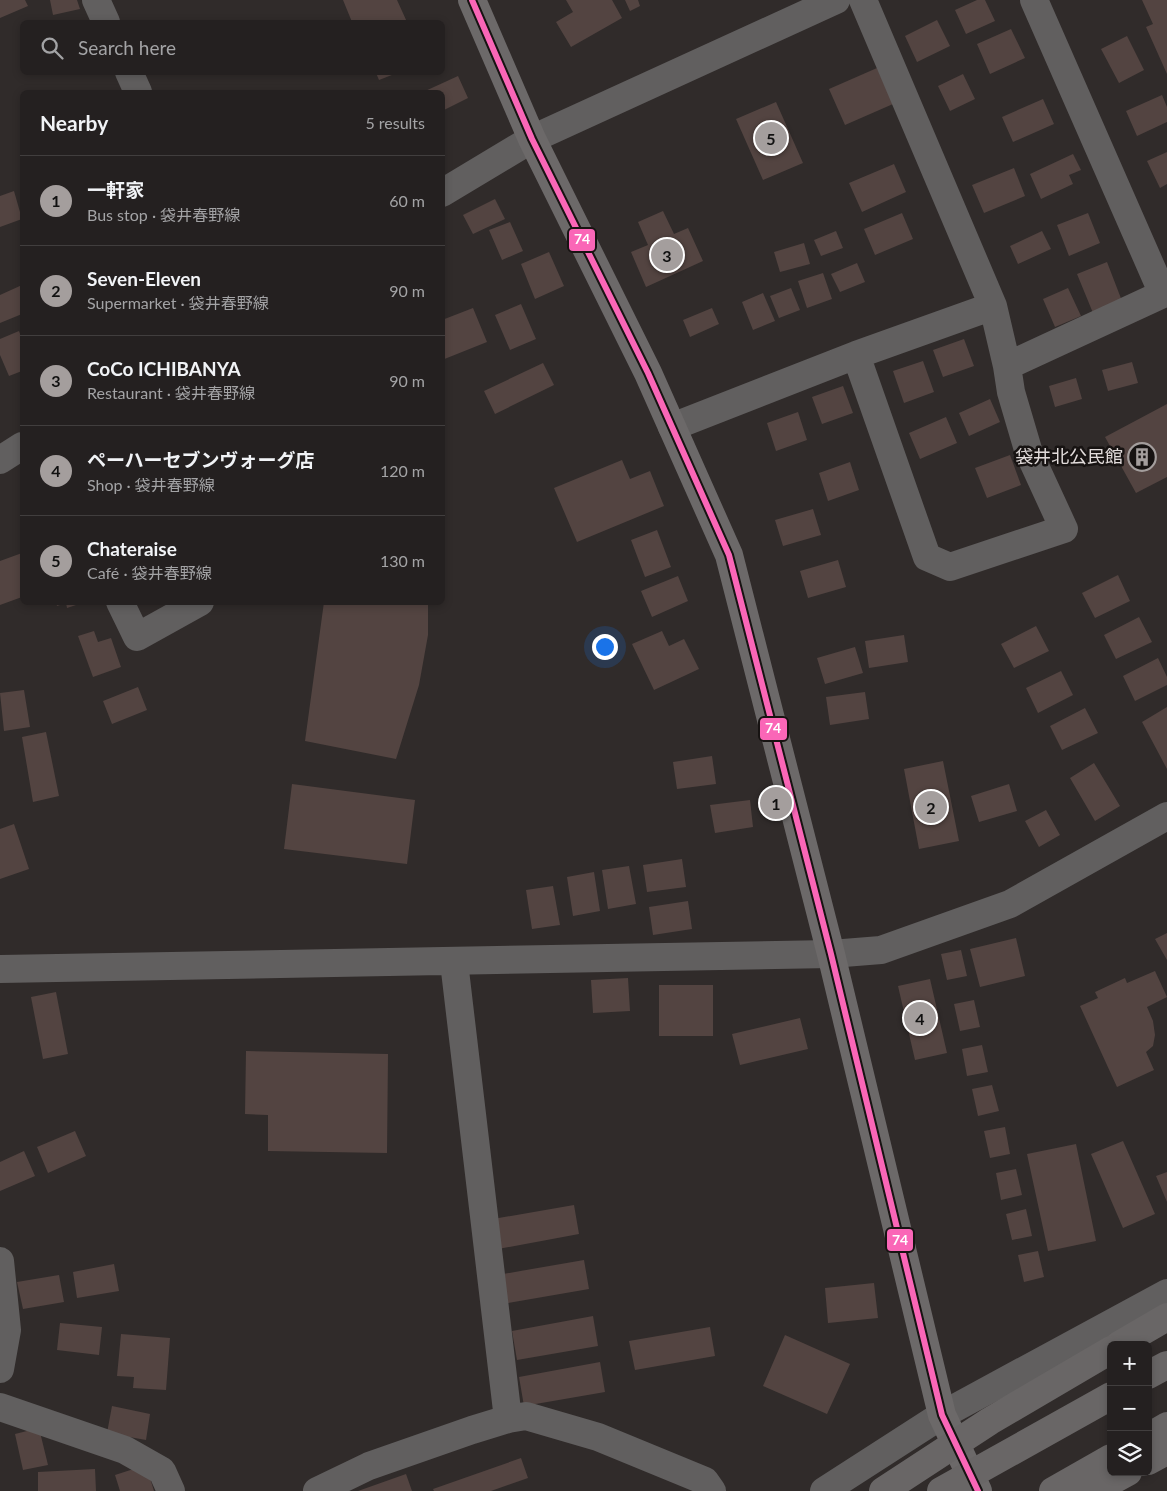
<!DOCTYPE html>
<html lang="en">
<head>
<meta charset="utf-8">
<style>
	body { margin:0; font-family:Lato,"Noto Sans JP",sans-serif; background:#302d2d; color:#f1f3f6 }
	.controls { position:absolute; right:15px; bottom:15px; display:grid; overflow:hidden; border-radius:8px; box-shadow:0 2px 8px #0003 }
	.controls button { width:45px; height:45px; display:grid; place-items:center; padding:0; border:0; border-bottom:1px solid #413e3e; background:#242020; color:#f1f3f6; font:25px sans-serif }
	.you { position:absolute; left:604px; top:646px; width:18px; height:18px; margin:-12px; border:4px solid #fff; border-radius:50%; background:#1a73e8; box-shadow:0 0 0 8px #1a73e833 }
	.badge { display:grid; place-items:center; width:32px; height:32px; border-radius:50%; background:#a49e9d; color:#111; font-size:16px; font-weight:700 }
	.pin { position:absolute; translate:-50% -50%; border:2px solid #fff; box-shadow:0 1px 5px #0006 }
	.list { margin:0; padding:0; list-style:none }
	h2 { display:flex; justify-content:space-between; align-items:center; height:65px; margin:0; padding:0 20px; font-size:21px }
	h2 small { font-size:16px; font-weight:400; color:#a3a3a5 }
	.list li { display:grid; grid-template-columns:32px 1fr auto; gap:15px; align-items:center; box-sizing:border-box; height:90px; padding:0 20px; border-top:1px solid #413e3e }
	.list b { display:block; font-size:19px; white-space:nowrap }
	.list p { margin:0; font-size:16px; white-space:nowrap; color:#a3a3a5 }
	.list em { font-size:16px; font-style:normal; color:#a3a3a5 }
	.icon { flex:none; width:28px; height:28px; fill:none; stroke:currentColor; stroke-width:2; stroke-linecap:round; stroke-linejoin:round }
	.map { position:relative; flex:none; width:1167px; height:1491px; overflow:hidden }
	.search { position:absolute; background:#242020; box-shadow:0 2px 8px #0003; left:20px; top:20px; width:425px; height:55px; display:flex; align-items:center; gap:12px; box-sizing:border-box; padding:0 18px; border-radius:8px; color:#a3a3a5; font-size:19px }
	.panel { position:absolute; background:#242020; box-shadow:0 2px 8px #0003; left:20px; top:90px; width:425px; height:515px; border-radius:8px }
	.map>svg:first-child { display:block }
	.building { fill:#534441 }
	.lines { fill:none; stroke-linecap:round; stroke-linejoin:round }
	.minor { stroke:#615f5f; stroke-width:28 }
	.major { stroke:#6c6969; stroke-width:28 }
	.highway { stroke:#696666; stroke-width:28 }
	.highway-bridge { stroke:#696666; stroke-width:28 }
	.bus-1-casing { stroke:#171312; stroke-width:10 }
	.bus-1 { stroke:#fa66b7; stroke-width:6 }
	.labels { text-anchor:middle; stroke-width:5; stroke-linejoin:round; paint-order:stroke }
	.poi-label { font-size:18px; fill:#e2dcdb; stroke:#171312; text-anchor:end }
	.line-badge { stroke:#171312; stroke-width:2 }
	.badge-label { font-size:14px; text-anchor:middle; font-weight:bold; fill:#fff }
</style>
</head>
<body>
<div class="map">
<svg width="1167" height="1491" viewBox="0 0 1167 1491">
	<rect width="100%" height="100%" fill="#302b2a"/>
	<path class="building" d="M0,0h25l3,6 -28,12z
		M50,0h27l3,9 -27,6z
		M343,0h54l10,22h-55z
		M566,0h46l10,18 -51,29 -15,-25 17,-10z
		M625,0h13l2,6 -10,5z
		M977,0h8l10,21 -29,13 -11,-24z
		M1142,0h25v74l-21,-47 7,-3z
		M937,20l13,26 -33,16 -12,-26z
		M1011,29l14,29 -35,16 -13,-30z
		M1127,36l17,34 -25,13 -18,-34z
		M877,68l16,36 -48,21 -16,-36z
		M376,73h21l-18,7z
		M963,74l12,25 -25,12 -12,-25z
		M458,76l10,22 -26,13v-19h-19z
		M1162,95l5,12v15l-30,14 -11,-25z
		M1043,99l11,25 -41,18 -11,-25z
		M776,102l27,61 -40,17 -27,-61z
		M1167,152v32l-7,4 -13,-27z
		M1073,154l8,16 -12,5 4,9 -32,15 -11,-25z
		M894,164l12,28 -44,20 -13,-29z
		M1014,168l11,28 -41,17 -12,-28z
		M14,191l8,28 -22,8v-31z
		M495,199l10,20 -32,15 -10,-19z
		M663,211l11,23 14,-6 15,33 -57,26 -15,-35 17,-7 -10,-23z
		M902,213l11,26 -38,16 -11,-26z
		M1088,213l12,30 -31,13 -12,-31z
		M510,222l13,29 -21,9 -13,-30z
		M836,231l7,17 -22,8 -7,-16z
		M1042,231l9,18 -33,15 -8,-18z
		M804,243l6,21 -30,8 -6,-20z
		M549,252l15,34 -29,13 -14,-35z
		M1107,262l15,39 -29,12 -16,-39z
		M857,263l8,19 -25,10 -9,-18z
		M823,273l9,26 -25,9 -9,-27z
		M22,285v29l-22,9v-28z
		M791,288l9,22 -21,8 -9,-22z
		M1068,288l13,28 -26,11 -12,-28z
		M763,293l12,28 -22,9 -11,-28z
		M521,304l15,35 -26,11 -15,-35z
		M473,308l14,34 -45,18v-40z
		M712,308l7,16 -29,13 -7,-17z
		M19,331l3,8v32l-13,5 -9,-21v-16z
		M964,339l10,27 -31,11 -10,-27z
		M923,361l11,31 -30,11 -11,-32z
		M1132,362l6,21 -30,8 -6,-21z
		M543,363l11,22 -59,29 -11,-23z
		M1076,378l6,21 -27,8 -6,-21z
		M843,386l10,27 -31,11 -10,-27z
		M990,399l10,23 -31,14 -10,-23z
		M1167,404v73l-31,16 -31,-56z
		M798,412l9,28 -31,11 -9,-28z
		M946,417l11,26 -37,16 -11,-26z
		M1010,455l11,30 -34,13 -12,-30z
		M622,460l8,19 20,-8 14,35 -87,36 -23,-54z
		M850,462l9,28 -31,11 -9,-28z
		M813,509l8,26 -38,11 -8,-26z
		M657,530l14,37 -26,10 -14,-37z
		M22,553v44l-22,8v-44z
		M838,560l8,27 -38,11 -8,-27z
		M1118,575l12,26 -35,17 -13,-25z
		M678,576l10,25 -36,16 -11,-26z
		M56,602h26v1l-15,5 -1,-5 -9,3z
		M324,602h104v33l-9,50 -23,74 -91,-18z
		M1139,617l13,25 -36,17 -12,-24z
		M1036,626l13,25 -35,17 -13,-24z
		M94,631l4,11 13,-4 10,29 -28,10 -15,-41z
		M662,631l7,15 15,-7 15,30 -45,21 -22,-46z
		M904,635l4,27 -39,6 -4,-27z
		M855,647l8,26 -38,11 -8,-26z
		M1158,658l9,19v8l-32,16 -12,-25z
		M1061,671l12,24 -35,18 -12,-25z
		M138,687l9,23 -35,14 -9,-23z
		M24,690l6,37 -26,4 -4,-38z
		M865,692l4,27 -39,6 -4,-28z
		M1167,707v62l-25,-47z
		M1085,708l13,25 -36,17 -12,-24z
		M46,732l13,64 -26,6 -11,-65z
		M712,756l4,28 -39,5 -4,-27z
		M943,761l16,80 -40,8 -15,-80z
		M1094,763l26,43 -25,15 -25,-43z
		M292,784l123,16 -8,64 -123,-15z
		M1009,784l8,27 -38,11 -8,-26z
		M750,800l3,27 -38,6 -5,-28z
		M1046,810l14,25 -21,12 -14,-26z
		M14,824l15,45 -29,10v-50z
		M682,859l4,28 -39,5 -4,-27z
		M629,866l7,38 -28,5 -6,-39z
		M594,872l6,39 -27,5 -6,-39z
		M553,886l7,39 -28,4 -6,-39z
		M688,901l4,28 -39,6 -4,-28z
		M1167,933v27l-12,-21z
		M1016,938l9,38 -45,11 -10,-38z
		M961,950l6,26 -20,4 -6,-26z
		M1155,971l12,26 -20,10 6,14 2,14 -2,11 -7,6 8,18 -37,17 -37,-81 18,-8 -3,-6 30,-14 2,5z
		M628,978l2,33 -37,2 -2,-33z
		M930,979l17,74 -32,7 -17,-74z
		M659,985h54v51h-54z
		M56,992l12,62 -25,5 -12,-62z
		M974,1000l6,27 -20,4 -6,-27z
		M800,1018l8,31 -68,16 -8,-31z
		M982,1045l6,27 -21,4 -5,-27z
		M246,1051l142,3 -1,99 -119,-2v-36l-23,-1z
		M992,1085l7,26 -21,5 -6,-27z
		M1005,1127l5,27 -20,4 -6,-27z
		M75,1131l11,25 -38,17 -11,-26z
		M1123,1141l32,73 -32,14 -32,-74z
		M1076,1144l20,97 -48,10 -21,-97z
		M24,1151l11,25 -35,15v-29z
		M1016,1169l6,26 -21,5 -5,-27z
		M1167,1172v30l-11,-26z
		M574,1205l5,29 -81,15 -5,-30z
		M1026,1209l6,27 -20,4 -6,-26z
		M1038,1251l6,26 -20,5 -6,-27z
		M584,1260l5,29 -81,14 -5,-29z
		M114,1264l5,27 -42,7 -4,-26z
		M59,1275l5,27 -41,7 -6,-27z
		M874,1283l4,35 -50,5 -3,-35z
		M593,1316l5,30 -81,14 -5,-29z
		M60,1323l42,4 -3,28 -42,-5z
		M710,1327l5,29 -80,14 -6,-29z
		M121,1334l49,4 -4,52 -33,-2 1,-11 -17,-1z
		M785,1335l65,29 -23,50 -64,-28z
		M600,1362l5,30 -81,14 -5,-29z
		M112,1406l38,8 -4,26 -39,-7z
		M39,1428l9,37 -25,5 -8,-36z
		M521,1458l7,20 -37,13h-57l-1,-2z
		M146,1465l8,26h-34l-5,-16z
		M95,1469l1,22h-58v-19z
		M406,1474l6,17h-54z"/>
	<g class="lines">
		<path class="minor" d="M96,0l10,22
			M863,0l130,306 14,60
			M1034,0l129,294
			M129,72l9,20
			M442,193l90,-54 304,-139
			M856,355l71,202 23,10 114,-38 -35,-76 -18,-61 -4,-26 160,-74
			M672,427l184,-72 137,-49
			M0,460l22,-14
			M120,602l17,35 63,-35
			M454,962l54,457
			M0,969l831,-15 50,-4 129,-46 157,-88
			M0,1261l7,69 -7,39
			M0,1407l125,43 37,21 9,20
			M317,1491l52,-25 103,-36 36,-11 18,-3 72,21 107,44 7,10
			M824,1491l118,-76 225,-122"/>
		<path class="major" d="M472,0l60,139 116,234 81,182 102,399 111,461 36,76"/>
		<path class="highway" d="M1119,1345l48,-28
			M1148,1375l19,-10
			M1148,1437l19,-11
			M1148,1461l19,-10
			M1053,1491l58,-33
			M1093,1491l35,-19"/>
		<path class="highway-bridge" d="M883,1491l107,-70 121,-71
			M941,1491l170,-95"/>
		<defs>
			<path id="bus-1" d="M472,0l60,139 116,234 81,182 102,399 111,461 36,76"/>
		</defs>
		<use href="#bus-1" class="bus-1-casing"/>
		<use href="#bus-1" class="bus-1"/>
	</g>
	<defs>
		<symbol id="building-ring" viewBox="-11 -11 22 22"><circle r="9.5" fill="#171312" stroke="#a49e9d" stroke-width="1.5"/><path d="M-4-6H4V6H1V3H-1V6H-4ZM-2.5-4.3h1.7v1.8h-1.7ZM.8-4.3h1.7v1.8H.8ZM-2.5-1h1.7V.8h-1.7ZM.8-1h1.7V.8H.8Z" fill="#a49e9d"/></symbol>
	</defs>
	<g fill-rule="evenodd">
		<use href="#building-ring" x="1126" y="441" width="32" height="32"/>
	</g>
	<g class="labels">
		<g class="poi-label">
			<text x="1123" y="463">袋井北公民館</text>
		</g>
	</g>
	<g class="line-badge">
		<rect x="568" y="228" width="28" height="24" rx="5" fill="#fa66b7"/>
		<rect x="759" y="717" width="29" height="24" rx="5" fill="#fa66b7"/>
		<rect x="886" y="1228" width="28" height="24" rx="5" fill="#fa66b7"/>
	</g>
	<g class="badge-label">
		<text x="582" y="244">74</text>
		<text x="773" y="733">74</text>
		<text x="900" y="1245">74</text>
	</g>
</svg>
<div class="controls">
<button>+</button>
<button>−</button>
<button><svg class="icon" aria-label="layers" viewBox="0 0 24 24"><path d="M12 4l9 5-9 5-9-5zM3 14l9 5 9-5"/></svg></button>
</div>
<div class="you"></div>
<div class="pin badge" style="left:776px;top:803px">1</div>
<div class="pin badge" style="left:931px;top:807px">2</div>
<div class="pin badge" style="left:667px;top:255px">3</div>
<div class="pin badge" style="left:920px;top:1018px">4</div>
<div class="pin badge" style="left:771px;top:138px">5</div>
<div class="search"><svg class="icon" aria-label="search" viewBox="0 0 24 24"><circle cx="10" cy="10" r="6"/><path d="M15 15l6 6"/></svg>Search here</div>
<section class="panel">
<h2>Nearby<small>5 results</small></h2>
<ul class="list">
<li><span class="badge">1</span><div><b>一軒家</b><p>Bus stop · 袋井春野線</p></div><em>60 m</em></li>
<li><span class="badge">2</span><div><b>Seven-Eleven</b><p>Supermarket · 袋井春野線</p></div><em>90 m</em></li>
<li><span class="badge">3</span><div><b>CoCo ICHIBANYA</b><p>Restaurant · 袋井春野線</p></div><em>90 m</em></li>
<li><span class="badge">4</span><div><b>ペーハーセブンヴォーグ店</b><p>Shop · 袋井春野線</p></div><em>120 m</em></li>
<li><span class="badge">5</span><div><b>Chateraise</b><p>Café · 袋井春野線</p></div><em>130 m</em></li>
</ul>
</section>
</div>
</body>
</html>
